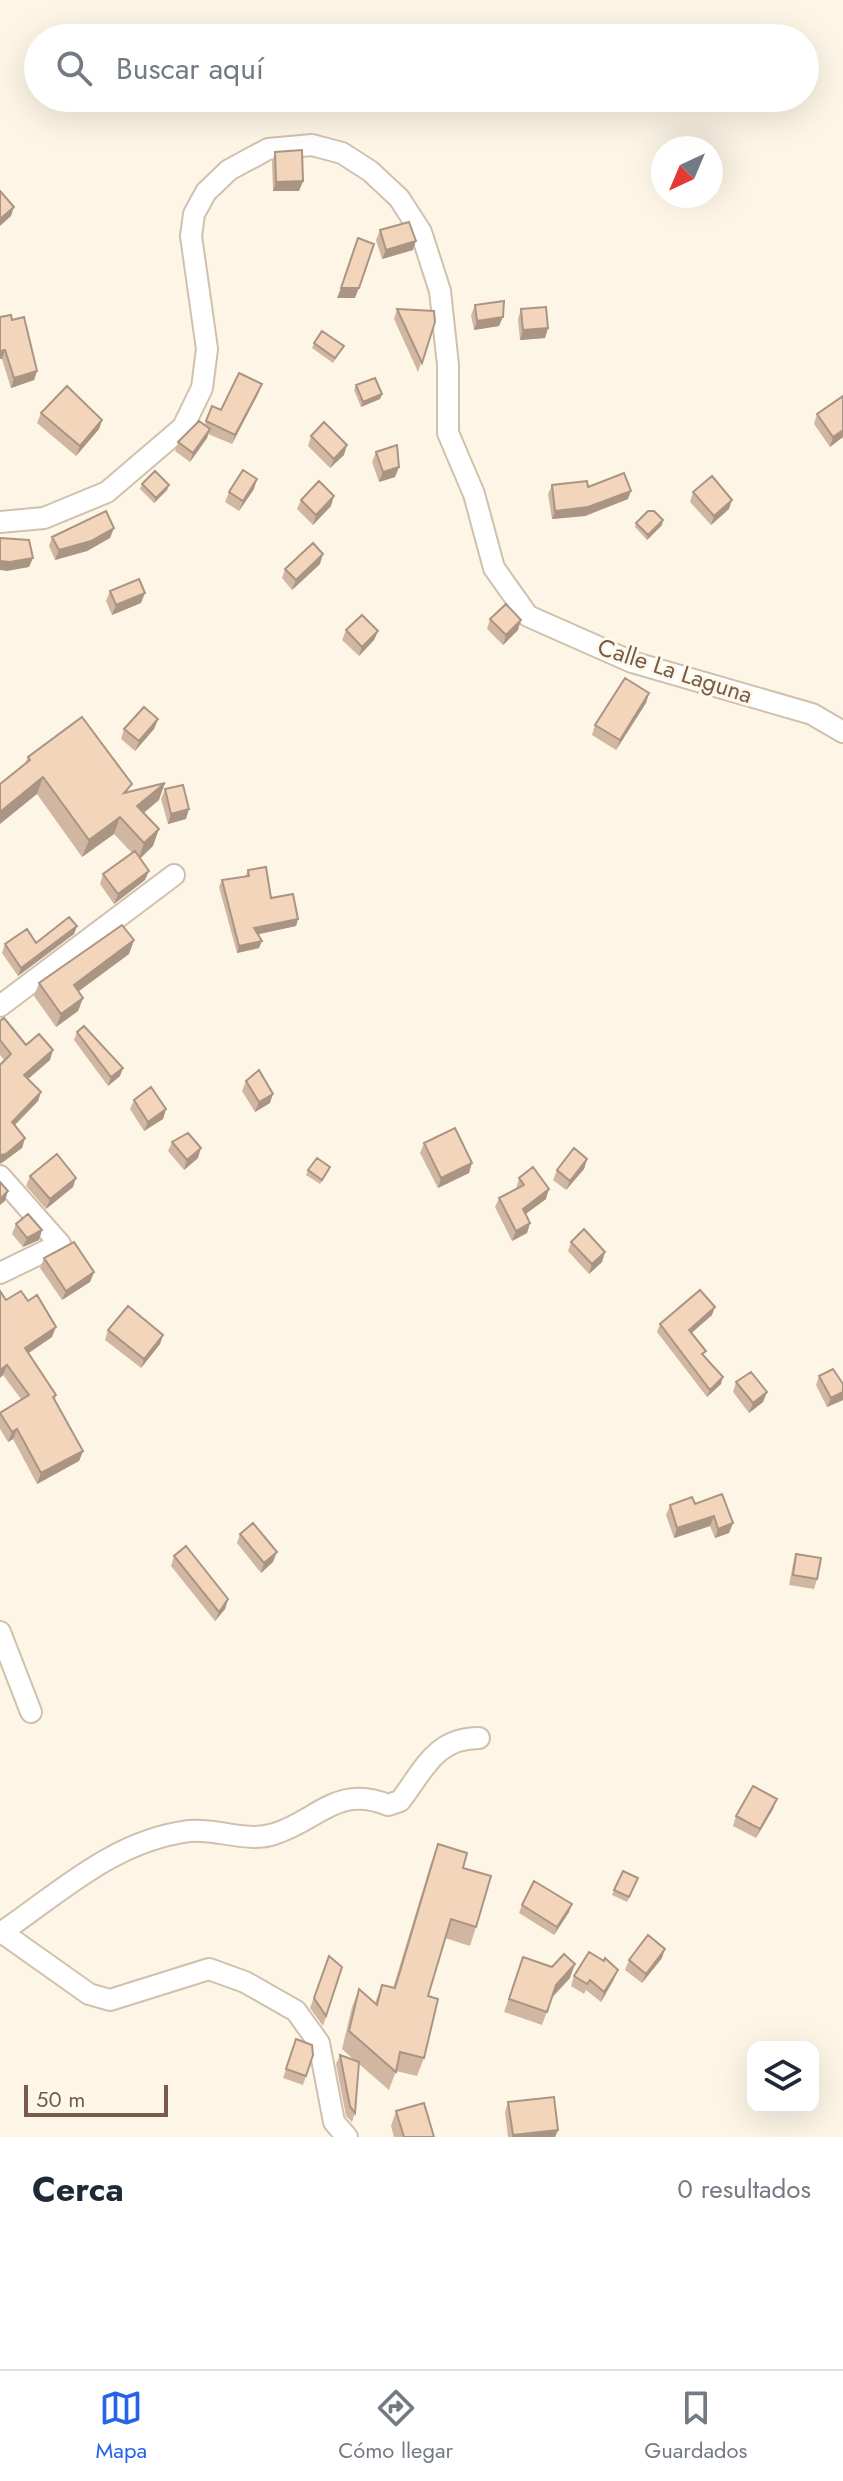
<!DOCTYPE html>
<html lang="es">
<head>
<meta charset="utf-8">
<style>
	body { margin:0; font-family:Jost,sans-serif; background:#f6f6f7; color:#1f2937 }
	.controls { position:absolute; right:24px; bottom:24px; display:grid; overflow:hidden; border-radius:16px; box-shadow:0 8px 32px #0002 }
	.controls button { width:72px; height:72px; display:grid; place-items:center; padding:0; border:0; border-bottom:2px solid #e0e1e3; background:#fff; color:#1f2937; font:40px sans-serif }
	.compass { position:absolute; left:651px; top:136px; width:72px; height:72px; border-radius:50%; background:#fff; box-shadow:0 8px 32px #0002; rotate:224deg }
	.scale { position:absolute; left:24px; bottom:20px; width:144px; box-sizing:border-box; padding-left:8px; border:4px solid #775c49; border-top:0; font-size:22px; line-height:28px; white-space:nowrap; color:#775c49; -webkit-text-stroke:6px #fff9ec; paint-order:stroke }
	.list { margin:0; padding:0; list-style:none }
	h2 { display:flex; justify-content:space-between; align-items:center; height:104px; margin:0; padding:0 32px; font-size:34px }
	h2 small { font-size:26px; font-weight:400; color:#747a83 }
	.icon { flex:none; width:44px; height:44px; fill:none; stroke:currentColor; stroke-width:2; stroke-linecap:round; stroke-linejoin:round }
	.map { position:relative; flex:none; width:843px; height:2137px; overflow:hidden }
	.search { position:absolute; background:#fff; box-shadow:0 8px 32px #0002; left:24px; right:24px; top:24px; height:88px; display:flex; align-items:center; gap:20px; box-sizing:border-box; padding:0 28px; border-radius:44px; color:#747a83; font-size:30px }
	.sheet { height:232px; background:#fff }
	nav { display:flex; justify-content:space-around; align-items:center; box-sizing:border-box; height:112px; border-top:2px solid #e0e1e3; background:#fff; font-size:22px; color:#747a83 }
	nav a { display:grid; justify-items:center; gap:4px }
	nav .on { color:#2563eb }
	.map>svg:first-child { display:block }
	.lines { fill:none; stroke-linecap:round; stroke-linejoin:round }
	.street-casing { stroke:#d1c0ad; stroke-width:24 }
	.street { stroke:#fff; stroke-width:20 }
	.wall { fill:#d1b7a2 }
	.shaded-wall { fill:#aa9584 }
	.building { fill:#f3d5bc; stroke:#aa9584; stroke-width:2 }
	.labels { text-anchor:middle; stroke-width:6; stroke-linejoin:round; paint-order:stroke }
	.street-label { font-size:24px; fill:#775c49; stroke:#fff9ec }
</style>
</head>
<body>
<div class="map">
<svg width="843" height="2137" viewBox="0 0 843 2137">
	<rect width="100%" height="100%" fill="#fdf5e5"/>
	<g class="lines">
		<defs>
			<path id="street" d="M0,522l44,-4 63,-26 76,-65 19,-39 5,-39 -16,-113 3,-22 12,-22 23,-22 39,-21 44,-4 30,8 28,18 29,27 22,34 19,59 8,74v68l26,61 20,74 34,48 104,46 180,52 31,18
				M0,1006l174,-131
				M0,1176l60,68 -60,29
				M0,1632l31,80
				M0,1931l89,63 21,6 99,-31 36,13 51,29 23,32 15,79 13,15
				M2,1932c61,-42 112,-91 187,-101 28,-3 58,12 85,3 43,-13 63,-50 114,-29l12,-4c23,-29 34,-63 79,-63"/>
		</defs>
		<use href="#street" class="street-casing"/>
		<use href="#street" class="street"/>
	</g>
	<path class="wall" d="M275,152l28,29 -4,10h-26l-1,-29z
		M380,230l33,20 -31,9 -6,-19z
		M475,305l24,21 -25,4 -3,-15z
		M397,309l38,13 -17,50 -24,-53z
		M521,309l27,19 -3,10 -25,2 -2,-21z
		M0,317l12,3 25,51 -3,9 -23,8 -9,-29h-2z
		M314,343l30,3 -11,17 -21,-15z
		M356,385l26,9 -2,5 -19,8 -7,-17z
		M258,394l-26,50 -24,-10 -1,4 -17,24 -15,-11 3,-9 27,-18 7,-18 9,4z
		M41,413l61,7 -3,9 -23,27 -39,-33z
		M817,414l26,23 -13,10 -16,-23z
		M311,436l33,19 -14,13 -22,-22z
		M376,452l23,15 -4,10 -16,5 -7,-20z
		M142,484l27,1 -2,5 -13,13 -14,-14z
		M552,485l36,2 40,12 -43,17 -33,3 -4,-25z
		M254,489l-15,22 -14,-9 4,-10z
		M693,492l36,17 -18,16 -21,-23z
		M301,500l30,6 -18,19 -16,-16z
		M663,520l-1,5 -15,15 -12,-13 1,-4z
		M52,537l58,1 -23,13 -32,9 -6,-14z
		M320,564l-28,26 -10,-12 3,-9z
		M110,591l31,12 -29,12 -6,-14z
		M490,619l28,11 -15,15 -16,-16z
		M346,630l32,1 -4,9 -15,16 -17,-16z
		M649,693l-3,10 -30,47 -24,-15 3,-10z
		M158,719l-4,10 -19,22 -14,-12 3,-10z
		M28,757l102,35 29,8 -15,13 9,33 -13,13 5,21 -31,24 -14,-20 3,-10 29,-21 -18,-19 -32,23 -45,-63 -12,-31z
		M165,789l21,30 -18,5 -7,-25z
		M248,870l23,28 27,21 -2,7 -38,8 1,14 -22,5 -18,-66 3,-7 23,-3z
		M77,926l-3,8 -56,42 -16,-23 3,-9 31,-1z
		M134,940l-5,14 -51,38 5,6 -5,13 -22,16 -22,-31 5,-13z
		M0,1021l26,24 24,15 -22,19 13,13 -3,9 -23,24 10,13 -3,10 -20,15 2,-103 -4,-5z
		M77,1032l43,44 -12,10 -34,-46z
		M246,1081l24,22 -15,9 -13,-21z
		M134,1100l32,9 -3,10 -19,12 -14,-22z
		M172,1142l26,16 -14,12 -16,-19z
		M424,1143l45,30 -31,15 -18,-35z
		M587,1159l-3,10 -18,21 -13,-10 4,-10z
		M308,1170l20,2 -8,12 -14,-9z
		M30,1176l43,11 -27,22 -20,-23z
		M519,1178l27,21 -21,15 5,9 -3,10 -15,8 -17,-34 4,-9 17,-9z
		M16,1224l26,6 -3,10 -16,7 -11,-13z
		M571,1242l31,20 -13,12 -21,-23z
		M44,1258l50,14 -4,10 -28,18 -22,-32z
		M6,1300l46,37 -23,16 27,42 -1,5 28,51 -4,10 -42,23 -24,-45 -5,3 -8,-13v-17l21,-13 -18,-24z
		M712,1315l-21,18 30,51 -14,13 -50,-65 3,-8z
		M108,1330l55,5 -3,9 -19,24 -36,-28z
		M819,1376l24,8v16l-16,7 -11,-22z
		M736,1382l31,10 -4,10 -14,11 -16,-21z
		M695,1504l38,19 -4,10 -14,5 -5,-12 -36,12 -8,-23 4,-10z
		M240,1534l33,28 -12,11 -24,-30z
		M796,1554l21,25 -3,10 -25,-4 4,-21z
		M174,1556l54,43 -3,10 -10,12 -44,-55z
		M777,1799l-4,10 -17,29 -23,-12 3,-10z
		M438,1844l25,24 13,59 -6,19 -25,-8 -17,58 -4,62 -7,18 -21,-5 -7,19 -30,-26 -4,49 -3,9 -6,-6 -10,-52 4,-9 14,5 -12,-11 10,-42 7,-18 16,14 7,-18 11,3 38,-125z
		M636,1883l-9,19 -15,-7 2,-5z
		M522,1905l47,7 -15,23 -35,-22z
		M329,1956l13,11 -19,59 -13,-18z
		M523,1957l47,21 -18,20 -10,27 -38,-13z
		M662,1958l-20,25 -17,-13 4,-10z
		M574,1976l40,3 -13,23 -15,-12 -2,4 -13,-8z
		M296,2039l17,16 -10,30 -20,-7z
		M508,2102l50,28 -3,7h-47l-3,-25z
		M396,2111l38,26h-40l-3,-11z"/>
	<path class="shaded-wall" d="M303,181l-4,10h-26l3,-9z
		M14,207l-3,9 -11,10v-7z
		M416,241l-3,9 -31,9 4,-9z
		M341,288h18l-4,10h-18z
		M503,317l-4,9 -25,4 3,-9z
		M548,328l-3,10 -25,2 3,-10z
		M5,350l-3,9h-2v-8z
		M37,371l-3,9 -23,8 3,-10z
		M262,384l-4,10 -26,50 3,-9z
		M382,394l-2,5 -19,8 2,-5z
		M102,420l-3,9 -23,27 4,-10z
		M210,429l-3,9 -17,24 3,-9z
		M843,430v7l-13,10 3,-10z
		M347,445l-3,10 -14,13 4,-9z
		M399,467l-4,10 -16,5 4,-10z
		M257,479l-3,10 -15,22 4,-10z
		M169,485l-2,5 -13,13 2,-5z
		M631,491l-3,8 -43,17 -33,3 3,-8z
		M334,496l-3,10 -18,19 3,-10z
		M732,500l-3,9 -18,16 3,-9z
		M663,520l-1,5 -15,15 1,-5z
		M114,528l-4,10 -23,13 -32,9 4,-10z
		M323,554l-3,10 -28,26 4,-10z
		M33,558l-4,9 -22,4 -7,-1v-9z
		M145,593l-4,10 -29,12 4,-10z
		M521,620l-3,10 -15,15 3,-10z
		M378,631l-4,9 -15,16 3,-9z
		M649,693l-3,10 -30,47 4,-10z
		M158,719l-4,10 -19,22 4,-10z
		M43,777l-6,17 -37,30v-12z
		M165,783l-6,17 -28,23 6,-17z
		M189,809l-3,10 -18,5 3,-10z
		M120,817l-6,17 -32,23 7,-17z
		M159,829l-6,17 -15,14 6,-17z
		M149,871l-4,9 -31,24 4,-10z
		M298,919l-2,7 -45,10 3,-8z
		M77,926l-3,8 -56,42 3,-8z
		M134,940l-5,14 -60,44 5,-13z
		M262,941l-3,7 -22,5 2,-7z
		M83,998l-5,13 -22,16 5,-13z
		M53,1050l-3,10 -29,25 3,-10z
		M123,1068l-3,8 -12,10 3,-9z
		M41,1092l-3,9 -30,31 4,-10z
		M273,1094l-3,9 -15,9 4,-10z
		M166,1109l-3,10 -19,12 4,-9z
		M25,1138l-3,10 -22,16v-9z
		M201,1148l-3,10 -14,12 3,-10z
		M587,1159l-3,10 -18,21 4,-9z
		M472,1163l-3,10 -31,15 3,-10z
		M76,1178l-3,9 -27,22 4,-10z
		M549,1189l-3,10 -27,20 4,-10z
		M8,1191l-3,10 -5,4v-6z
		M530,1223l-3,10 -15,8 4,-10z
		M42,1230l-3,10 -16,7 4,-9z
		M605,1252l-3,10 -13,12 3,-10z
		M94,1272l-4,10 -28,18 4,-9z
		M715,1307l-3,8 -26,23 3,-8z
		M56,1327l-4,10 -31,21 4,-10z
		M163,1335l-3,9 -19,24 3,-9z
		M7,1365l-4,10 -3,3v-8z
		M723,1377l-2,7 -14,13 3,-7z
		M767,1392l-4,10 -14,11 4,-10z
		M843,1392v8l-16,7 4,-9z
		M17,1429l-4,10 -5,3 4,-10z
		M83,1451l-4,10 -42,23 4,-11z
		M714,1516l-4,10 -36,12 3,-10z
		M733,1523l-4,10 -14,5 3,-9z
		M277,1552l-4,10 -12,11 3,-10z
		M228,1599l-3,10 -10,12 4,-9z
		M777,1799l-4,10 -17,29 4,-9z
		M572,1904l-3,8 -15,23 3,-8z
		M665,1949l-3,9 -20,25 4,-9z
		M575,1964l-5,14 -19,20 5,-13z
		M618,1970l-4,9 -13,23 3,-10z
		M558,2130l-3,7h-43l1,-2z"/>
	<path class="building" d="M302,150l1,31 -27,1 -1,-30z
		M0,191l14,16 -14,12z
		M409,222l7,19 -30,9 -6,-20z
		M358,238l16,6 -15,44h-18z
		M504,301l-1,16 -26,4 -2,-16z
		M546,307l2,21 -25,2 -2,-21z
		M397,309l37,2 1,11 -13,41z
		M11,315l1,5 12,-3 13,54 -23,7 -9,-28 -5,1v-34z
		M322,331l22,15 -9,12 -21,-15z
		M239,373l23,11 -27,51 -29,-14 6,-15 9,4z
		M375,378l7,16 -19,8 -7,-17z
		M67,386l35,34 -22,26 -39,-33z
		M843,396v34l-10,7 -16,-23z
		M199,421l11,8 -17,24 -15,-11z
		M324,422l23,23 -13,14 -23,-23z
		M397,445l2,22 -16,5 -7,-20z
		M243,470l14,9 -14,22 -14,-9z
		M155,471l14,14 -13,13 -14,-14z
		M624,473l7,18 -43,16 -33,4 -3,-26 35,-4 1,6z
		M712,476l20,24 -18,16 -21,-24z
		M319,481l15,15 -18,19 -15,-15z
		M106,511l8,17 -23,13 -32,9 -7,-13z
		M648,511h6l9,9 -15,15 -12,-12z
		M0,538l29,2 4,18 -23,4 -10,-1z
		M313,543l10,11 -27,26 -11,-11z
		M139,579l6,14 -29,12 -6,-14z
		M506,604l15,16 -15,15 -16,-16z
		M362,615l16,16 -16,16 -16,-17z
		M625,678l24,15 -29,47 -25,-15z
		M144,707l14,12 -19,22 -15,-12z
		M82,717l50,67 -8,9 41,-10 -28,23 22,23 -15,14 -24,-26 -31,23 -46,-63 -43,35v-28l30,-24 -2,-3z
		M183,785l6,24 -18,5 -6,-25z
		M135,851l14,20 -31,23 -15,-20z
		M266,867l5,31 22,-4 5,25 -44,9 8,13 -23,5 -17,-66 27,-4 -1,-6z
		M69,917l8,9 -56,42 -16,-24 22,-15 9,14z
		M122,925l12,15 -60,45 9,13 -22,16 -22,-31z
		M4,1018l22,27 13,-11 14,16 -29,25 17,17 -29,30 13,16 -19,16 -6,1v-90l11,-11 -11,-14v-19z
		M84,1026l39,42 -12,9 -34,-45z
		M259,1070l14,24 -14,8 -13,-21z
		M151,1087l15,22 -18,13 -14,-22z
		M455,1128l17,35 -31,15 -17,-35z
		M188,1133l13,15 -14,12 -15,-18z
		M574,1148l13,11 -17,22 -13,-11z
		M57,1154l19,24 -26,21 -20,-23z
		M317,1158l13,9 -8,13 -14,-10z
		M533,1167l16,22 -26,20 7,14 -14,8 -17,-33 25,-13 -5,-7z
		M0,1182l8,9 -8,8z
		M28,1214l14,16 -15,8 -11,-14z
		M584,1229l21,23 -13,12 -21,-22z
		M74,1242l20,30 -28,19 -22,-33z
		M700,1290l15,17 -26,23 17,21 -4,3 21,23 -13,13 -50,-66z
		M0,1291l6,9 15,-9 7,10 9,-6 19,32 -31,21 31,47 -3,2 30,54 -42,22 -24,-44 -5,3 -12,-19 29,-18 -22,-30 -7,5z
		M128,1306l35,29 -19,24 -36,-29z
		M833,1369l10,15v8l-12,6 -12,-22z
		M751,1372l16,20 -14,11 -17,-21z
		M722,1494l11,29 -15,6 -4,-13 -37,12 -7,-23 22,-8 3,7z
		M253,1523l24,29 -13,11 -24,-29z
		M186,1546l42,53 -9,13 -45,-56z
		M796,1554l25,4 -4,21 -24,-4z
		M753,1786l24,13 -17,30 -24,-13z
		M438,1844l29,9 -4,15 28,8 -15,51 -25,-8 -23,77 10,3 -14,59 -24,-6 -4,20 -47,-41 10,-42 18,16 5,-20 13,3z
		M623,1871l15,7 -9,19 -15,-7z
		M534,1881l38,23 -15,23 -35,-22z
		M648,1935l17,14 -19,25 -17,-14z
		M589,1952l15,9 1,-3 13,12 -14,22 -14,-12 -3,4 -13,-8z
		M564,1954l11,10 -19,21 -9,27 -38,-13 14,-42 29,10z
		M329,1956l13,11 -16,49 -12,-18z
		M296,2039l16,6 1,10 -7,21 -20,-7z
		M340,2055l19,7 -4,51 -5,-7z
		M554,2097l4,33 -45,5 -5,-33z
		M424,2103l10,34h-30l-8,-26z"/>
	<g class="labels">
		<g class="street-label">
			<text transform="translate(675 671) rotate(18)" y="8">Calle La Laguna</text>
		</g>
	</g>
</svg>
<div class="controls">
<button><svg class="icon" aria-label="layers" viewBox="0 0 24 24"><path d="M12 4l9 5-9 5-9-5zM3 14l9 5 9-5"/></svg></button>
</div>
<svg class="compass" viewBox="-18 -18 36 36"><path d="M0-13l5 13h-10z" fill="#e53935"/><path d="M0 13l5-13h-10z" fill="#747a83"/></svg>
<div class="scale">50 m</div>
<div class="search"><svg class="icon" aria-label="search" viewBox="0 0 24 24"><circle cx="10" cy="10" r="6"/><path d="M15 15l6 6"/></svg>Buscar aquí</div>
</div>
<section class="sheet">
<h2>Cerca<small>0 resultados</small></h2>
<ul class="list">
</ul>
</section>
<nav>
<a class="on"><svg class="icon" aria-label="map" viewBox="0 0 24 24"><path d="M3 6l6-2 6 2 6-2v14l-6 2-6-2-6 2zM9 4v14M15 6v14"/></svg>Mapa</a>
<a><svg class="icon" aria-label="directions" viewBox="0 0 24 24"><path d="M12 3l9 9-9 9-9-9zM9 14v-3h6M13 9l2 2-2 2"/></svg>Cómo llegar</a>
<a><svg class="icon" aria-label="saved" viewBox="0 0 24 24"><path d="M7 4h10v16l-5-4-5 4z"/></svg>Guardados</a>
</nav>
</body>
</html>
